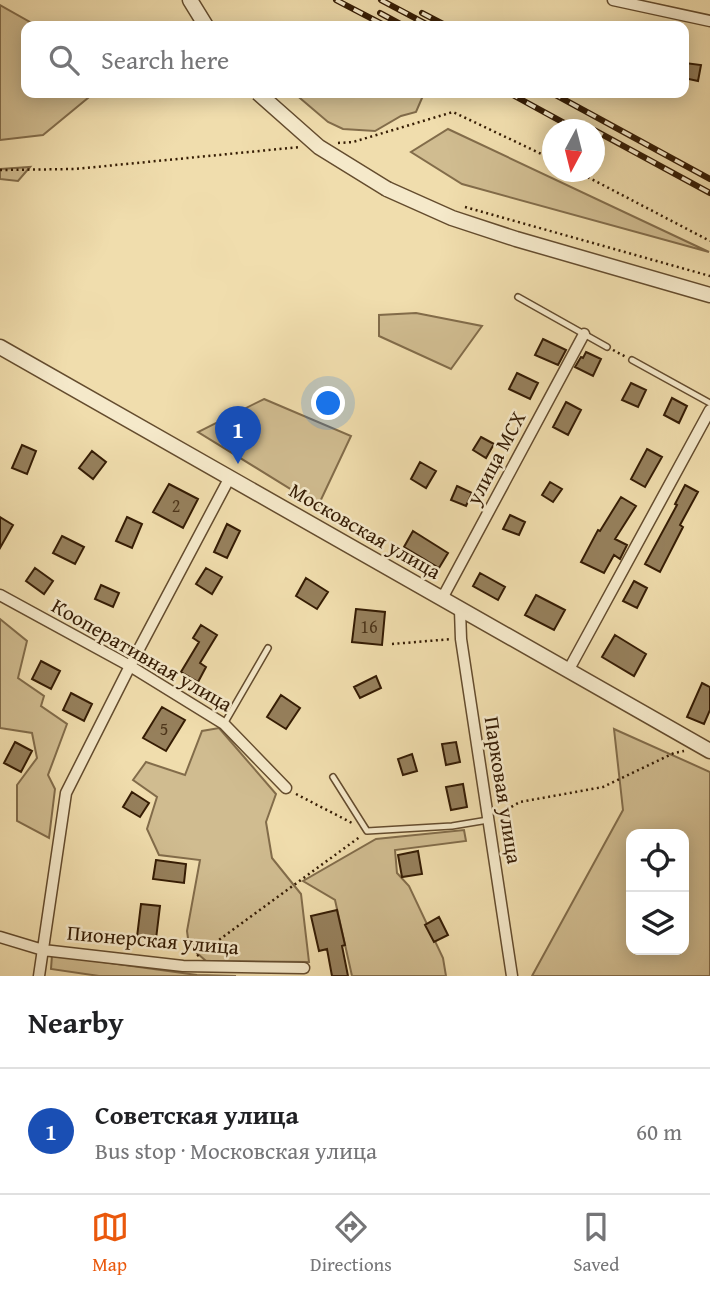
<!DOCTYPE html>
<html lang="en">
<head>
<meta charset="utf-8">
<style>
	body { margin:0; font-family:"Gentium Book Plus",serif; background:#f2f2f2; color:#202124 }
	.controls { position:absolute; right:21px; bottom:21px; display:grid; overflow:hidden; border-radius:14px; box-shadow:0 4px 18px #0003 }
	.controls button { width:63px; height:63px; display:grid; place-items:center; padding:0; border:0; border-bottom:2px solid #e0e0e0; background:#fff; color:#202124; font:35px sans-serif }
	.compass { position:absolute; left:542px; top:119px; width:63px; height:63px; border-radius:50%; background:#fff; box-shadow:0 4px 18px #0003; rotate:187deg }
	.you { position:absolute; left:329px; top:404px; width:24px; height:24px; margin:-18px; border:5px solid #fff; border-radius:50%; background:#1a73e8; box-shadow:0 0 0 10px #1a73e833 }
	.badge { display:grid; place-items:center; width:46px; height:46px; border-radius:50%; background:#ea580c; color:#fff; font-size:23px; font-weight:700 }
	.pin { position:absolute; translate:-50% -58px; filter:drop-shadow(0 2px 4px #0008) }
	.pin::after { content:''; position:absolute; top:37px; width:24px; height:21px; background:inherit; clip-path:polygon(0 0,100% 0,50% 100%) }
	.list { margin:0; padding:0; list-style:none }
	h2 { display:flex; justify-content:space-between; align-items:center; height:91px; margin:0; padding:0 28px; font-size:30px }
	h2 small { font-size:23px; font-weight:400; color:#757577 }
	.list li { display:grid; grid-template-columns:46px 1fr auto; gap:21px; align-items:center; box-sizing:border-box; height:126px; padding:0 28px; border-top:2px solid #e0e0e0 }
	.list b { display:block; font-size:26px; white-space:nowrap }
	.list p { margin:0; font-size:23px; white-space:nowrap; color:#757577 }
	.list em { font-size:23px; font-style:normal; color:#757577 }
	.icon { flex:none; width:38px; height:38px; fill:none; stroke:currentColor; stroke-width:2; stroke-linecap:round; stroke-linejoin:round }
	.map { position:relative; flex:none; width:710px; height:976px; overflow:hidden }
	.search { position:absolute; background:#fff; box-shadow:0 4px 18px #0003; left:21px; right:21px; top:21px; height:77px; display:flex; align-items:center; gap:18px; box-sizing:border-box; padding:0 24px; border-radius:14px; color:#757577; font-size:26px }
	.sheet { height:217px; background:#fff }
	nav { display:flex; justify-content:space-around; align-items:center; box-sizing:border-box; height:98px; border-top:2px solid #e0e0e0; background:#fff; font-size:19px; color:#757577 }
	nav a { display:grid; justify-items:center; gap:4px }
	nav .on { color:#ea580c }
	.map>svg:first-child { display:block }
	.green { fill:#d0bc90; stroke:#826c4a; stroke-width:2; fill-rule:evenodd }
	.building { fill:#96805c; stroke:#351c04; stroke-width:2 }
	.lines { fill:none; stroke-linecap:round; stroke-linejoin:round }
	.service-casing { stroke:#644c2e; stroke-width:8 }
	.minor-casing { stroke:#644c2e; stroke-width:13 }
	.tertiary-casing { stroke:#644c2e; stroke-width:17 }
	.path { stroke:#351c04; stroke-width:2.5; stroke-dasharray:2 3.5; stroke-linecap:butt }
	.service { stroke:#f5e9ca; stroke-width:5 }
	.minor { stroke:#f5e9ca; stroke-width:10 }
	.tertiary { stroke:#f5e9ca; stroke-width:14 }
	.rail-casing { stroke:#351c04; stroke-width:6 }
	.rail { stroke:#f5e9ca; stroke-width:3.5; stroke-dasharray:10; stroke-linecap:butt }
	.tertiary-bridge-casing { stroke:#644c2e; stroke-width:17; stroke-linecap:butt }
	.tertiary-bridge { stroke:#f5e9ca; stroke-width:14 }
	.labels { text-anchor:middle; stroke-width:5; stroke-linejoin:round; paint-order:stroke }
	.number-label { font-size:18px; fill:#4d351a }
	.street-label { font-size:21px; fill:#351c04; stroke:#f5e9ca }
</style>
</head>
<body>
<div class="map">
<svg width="710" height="976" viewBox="0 0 710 976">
	<rect width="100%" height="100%" fill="#f0ddad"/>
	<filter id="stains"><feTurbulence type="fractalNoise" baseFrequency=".00286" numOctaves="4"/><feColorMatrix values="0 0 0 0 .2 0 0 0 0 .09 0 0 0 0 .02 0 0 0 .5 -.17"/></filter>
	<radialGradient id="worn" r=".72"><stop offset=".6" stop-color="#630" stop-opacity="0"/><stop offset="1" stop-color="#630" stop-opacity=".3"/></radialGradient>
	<path class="green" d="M0,5l37,21h-11v67h68l-51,42 -43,5z
		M294,93h125l3,5 -6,14 -15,4 -26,15 -32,-2 -15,-7z
		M448,129l261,123 -247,-68 -51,-32z
		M30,167l-12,14 -18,-2v-10z
		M416,313l66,13 -31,43 -72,-33v-21z
		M264,399l87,37 -33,70 -120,-74z
		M0,619l27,22 -9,37 26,18 -3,10 26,18 -19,51 7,14 -6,49 -32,-17v-36l20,-27 -5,-25 -32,-5z
		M219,728l57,66 -10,28 6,36 29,36 8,68 -103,-1 -17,-15 -2,-15 13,-71 -41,-5 -12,-26 10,-32 -24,-17 13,-18 39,13 17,-44z
		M614,729l96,43v204h-178l91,-166zM631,834h53v116h-53z
		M464,830l2,11 -71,9 2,23 12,13 34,72 3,18h-94l-17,-76 -32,-19 73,-42z
		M52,955l145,20 39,1h-137l-48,-7z"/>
	<path class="building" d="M685,63l16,2 -3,16 -14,-3z
		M543,339l23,11 -8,15 -23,-10z
		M586,352l15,7 -8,17 -18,-9 6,-10 2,1z
		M517,373l21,10 -8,16 -21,-10z
		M631,383l15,7 -8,17 -16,-7z
		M672,398l15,8 -8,17 -15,-8z
		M566,402l15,8 -13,25 -15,-8z
		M481,437l13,7 -8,14 -13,-8z
		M22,445l14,6 -9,23 -15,-6z
		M647,449l15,8 -17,30 -14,-8z
		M92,451l14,11 -13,17 -14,-11z
		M420,462l16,9 -10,17 -15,-9z
		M550,482l12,7 -9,13 -11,-7z
		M169,484l29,15 -15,29 -30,-16z
		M685,485l13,7 -18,33 3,2 -23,45 -15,-8 32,-59 -2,-1z
		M457,486l15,7 -6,13 -15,-6z
		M621,497l15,9 -21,33 12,6 -7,14 -6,-4 -10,18 -23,-11 17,-32 2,1z
		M510,515l15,7 -6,13 -16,-6z
		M0,517l13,8 -13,23z
		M127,517l15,7 -10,24 -16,-7z
		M227,524l13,7 -13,27 -13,-6z
		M413,531l35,22 -9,15 -35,-21z
		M62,536l22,11 -9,17 -22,-11z
		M35,568l18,13 -9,13 -18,-13z
		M206,568l16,9 -10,17 -16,-10z
		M480,573l25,14 -7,13 -25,-14z
		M306,578l22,14 -11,17 -21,-13z
		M634,581l13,7 -10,20 -14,-7z
		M101,585l18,8 -6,14 -18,-8z
		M536,595l29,15 -11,20 -29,-15z
		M356,609l29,3 -3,33 -30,-3z
		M201,625l16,10 -17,28 6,4 -8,15 -17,-10 18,-30 -6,-4z
		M615,635l31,19 -12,22 -32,-19z
		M41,661l19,10 -9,18 -19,-10z
		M376,676l5,12 -21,10 -6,-11z
		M702,683l8,4v23l-6,14 -17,-7z
		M71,693l21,11 -8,17 -21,-11z
		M281,695l19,13 -14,21 -19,-12z
		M162,707l23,13 -19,31 -23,-13z
		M15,742l17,9 -11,21 -17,-9z
		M456,742l4,20 -14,3 -4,-21z
		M412,754l5,17 -14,4 -5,-16z
		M463,784l4,23 -16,3 -5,-23z
		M132,792l17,11 -9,14 -17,-10z
		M418,851l4,23 -20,3 -4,-22z
		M156,860l30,4 -2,19 -31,-4z
		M141,904l19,2 -4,33 -19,-2z
		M337,910l8,35 -3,1 6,30h-16l-5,-27 -8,2 -8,-35z
		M439,917l9,18 -14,7 -9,-17z"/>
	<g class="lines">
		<defs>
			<path id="service" d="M518,297l89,50
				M632,360l78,43
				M224,724l44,-76
				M333,777l34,54 85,-5 36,-6"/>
			<path id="minor" d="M613,0l97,21
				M0,595l130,71 94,58 62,64
				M439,597l6,-4 139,-259
				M460,610l1,29 51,337
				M568,671l142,-261
				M0,937l43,13 140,16 121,2
				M39,976l27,-183 64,-127 100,-189"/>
			<path id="tertiary" d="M190,0l16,26
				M387,189l65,29 64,21 194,56
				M0,347l710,404"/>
		</defs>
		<use href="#service" class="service-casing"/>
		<use href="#minor" class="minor-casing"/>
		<use href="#tertiary" class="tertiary-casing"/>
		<path class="path" d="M338,143l15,-1 100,-30 99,47
			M0,170l75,-1 225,-22
			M578,172l132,69
			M465,207l245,69
			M613,350l13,7
			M392,644l60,-5
			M296,794l56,29
			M497,815l23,-13 83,-15 71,-34 10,-2
			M197,956l164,-120"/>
		<use href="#service" class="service"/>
		<use href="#minor" class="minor"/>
		<use href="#tertiary" class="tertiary"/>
		<defs>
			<path id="rail" d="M336,0l50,26
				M381,0l49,26
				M380,13l24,13
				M422,13l25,13
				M509,93l68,37
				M552,93l158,86
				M594,130l116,63"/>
		</defs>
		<use href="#rail" class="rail-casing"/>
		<use href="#rail" class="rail"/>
		<defs>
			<path id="tertiary-bridge" d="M258,93l61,54 68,42"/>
		</defs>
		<use href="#tertiary-bridge" class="tertiary-bridge-casing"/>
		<use href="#tertiary-bridge" class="tertiary-bridge"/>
	</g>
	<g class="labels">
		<g class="number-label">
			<text x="176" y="512">2</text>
			<text x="369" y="633">16</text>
			<text x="164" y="735">5</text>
		</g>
		<g class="street-label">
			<text transform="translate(496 458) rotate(-62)" y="7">улица МСХ</text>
			<text transform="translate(365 531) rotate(30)" y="7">Московская улица</text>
			<text transform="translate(142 655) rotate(30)" y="7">Кооперативная улица</text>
			<text transform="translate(503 790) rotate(81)" y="7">Парковая улица</text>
			<text transform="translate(153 940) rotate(5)" y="7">Пионерская улица</text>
		</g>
	</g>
	<rect width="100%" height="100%" filter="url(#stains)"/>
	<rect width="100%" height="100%" fill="url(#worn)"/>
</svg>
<div class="controls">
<button><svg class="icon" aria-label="locate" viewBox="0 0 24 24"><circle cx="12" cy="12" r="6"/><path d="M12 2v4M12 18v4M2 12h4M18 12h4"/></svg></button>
<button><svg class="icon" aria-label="layers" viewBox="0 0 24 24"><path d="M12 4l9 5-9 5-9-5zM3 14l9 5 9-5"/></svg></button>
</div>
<svg class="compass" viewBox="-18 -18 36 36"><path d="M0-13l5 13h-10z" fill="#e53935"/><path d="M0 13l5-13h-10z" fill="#757577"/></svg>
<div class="you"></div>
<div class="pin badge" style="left:238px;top:464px;background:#1a4fb4">1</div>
<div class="search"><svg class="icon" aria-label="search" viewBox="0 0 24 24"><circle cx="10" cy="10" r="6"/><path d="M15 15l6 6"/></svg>Search here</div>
</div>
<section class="sheet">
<h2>Nearby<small></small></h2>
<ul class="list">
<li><span class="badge" style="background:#1a4fb4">1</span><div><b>Советская улица</b><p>Bus stop · Московская улица</p></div><em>60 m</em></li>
</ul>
</section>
<nav>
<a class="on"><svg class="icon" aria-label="map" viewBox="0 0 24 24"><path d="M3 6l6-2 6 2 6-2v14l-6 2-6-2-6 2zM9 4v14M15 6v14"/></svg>Map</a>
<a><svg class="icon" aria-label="directions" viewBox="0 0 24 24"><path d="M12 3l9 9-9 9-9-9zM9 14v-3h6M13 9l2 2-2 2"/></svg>Directions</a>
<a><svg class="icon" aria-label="saved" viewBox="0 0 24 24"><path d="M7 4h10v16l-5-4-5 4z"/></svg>Saved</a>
</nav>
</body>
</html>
